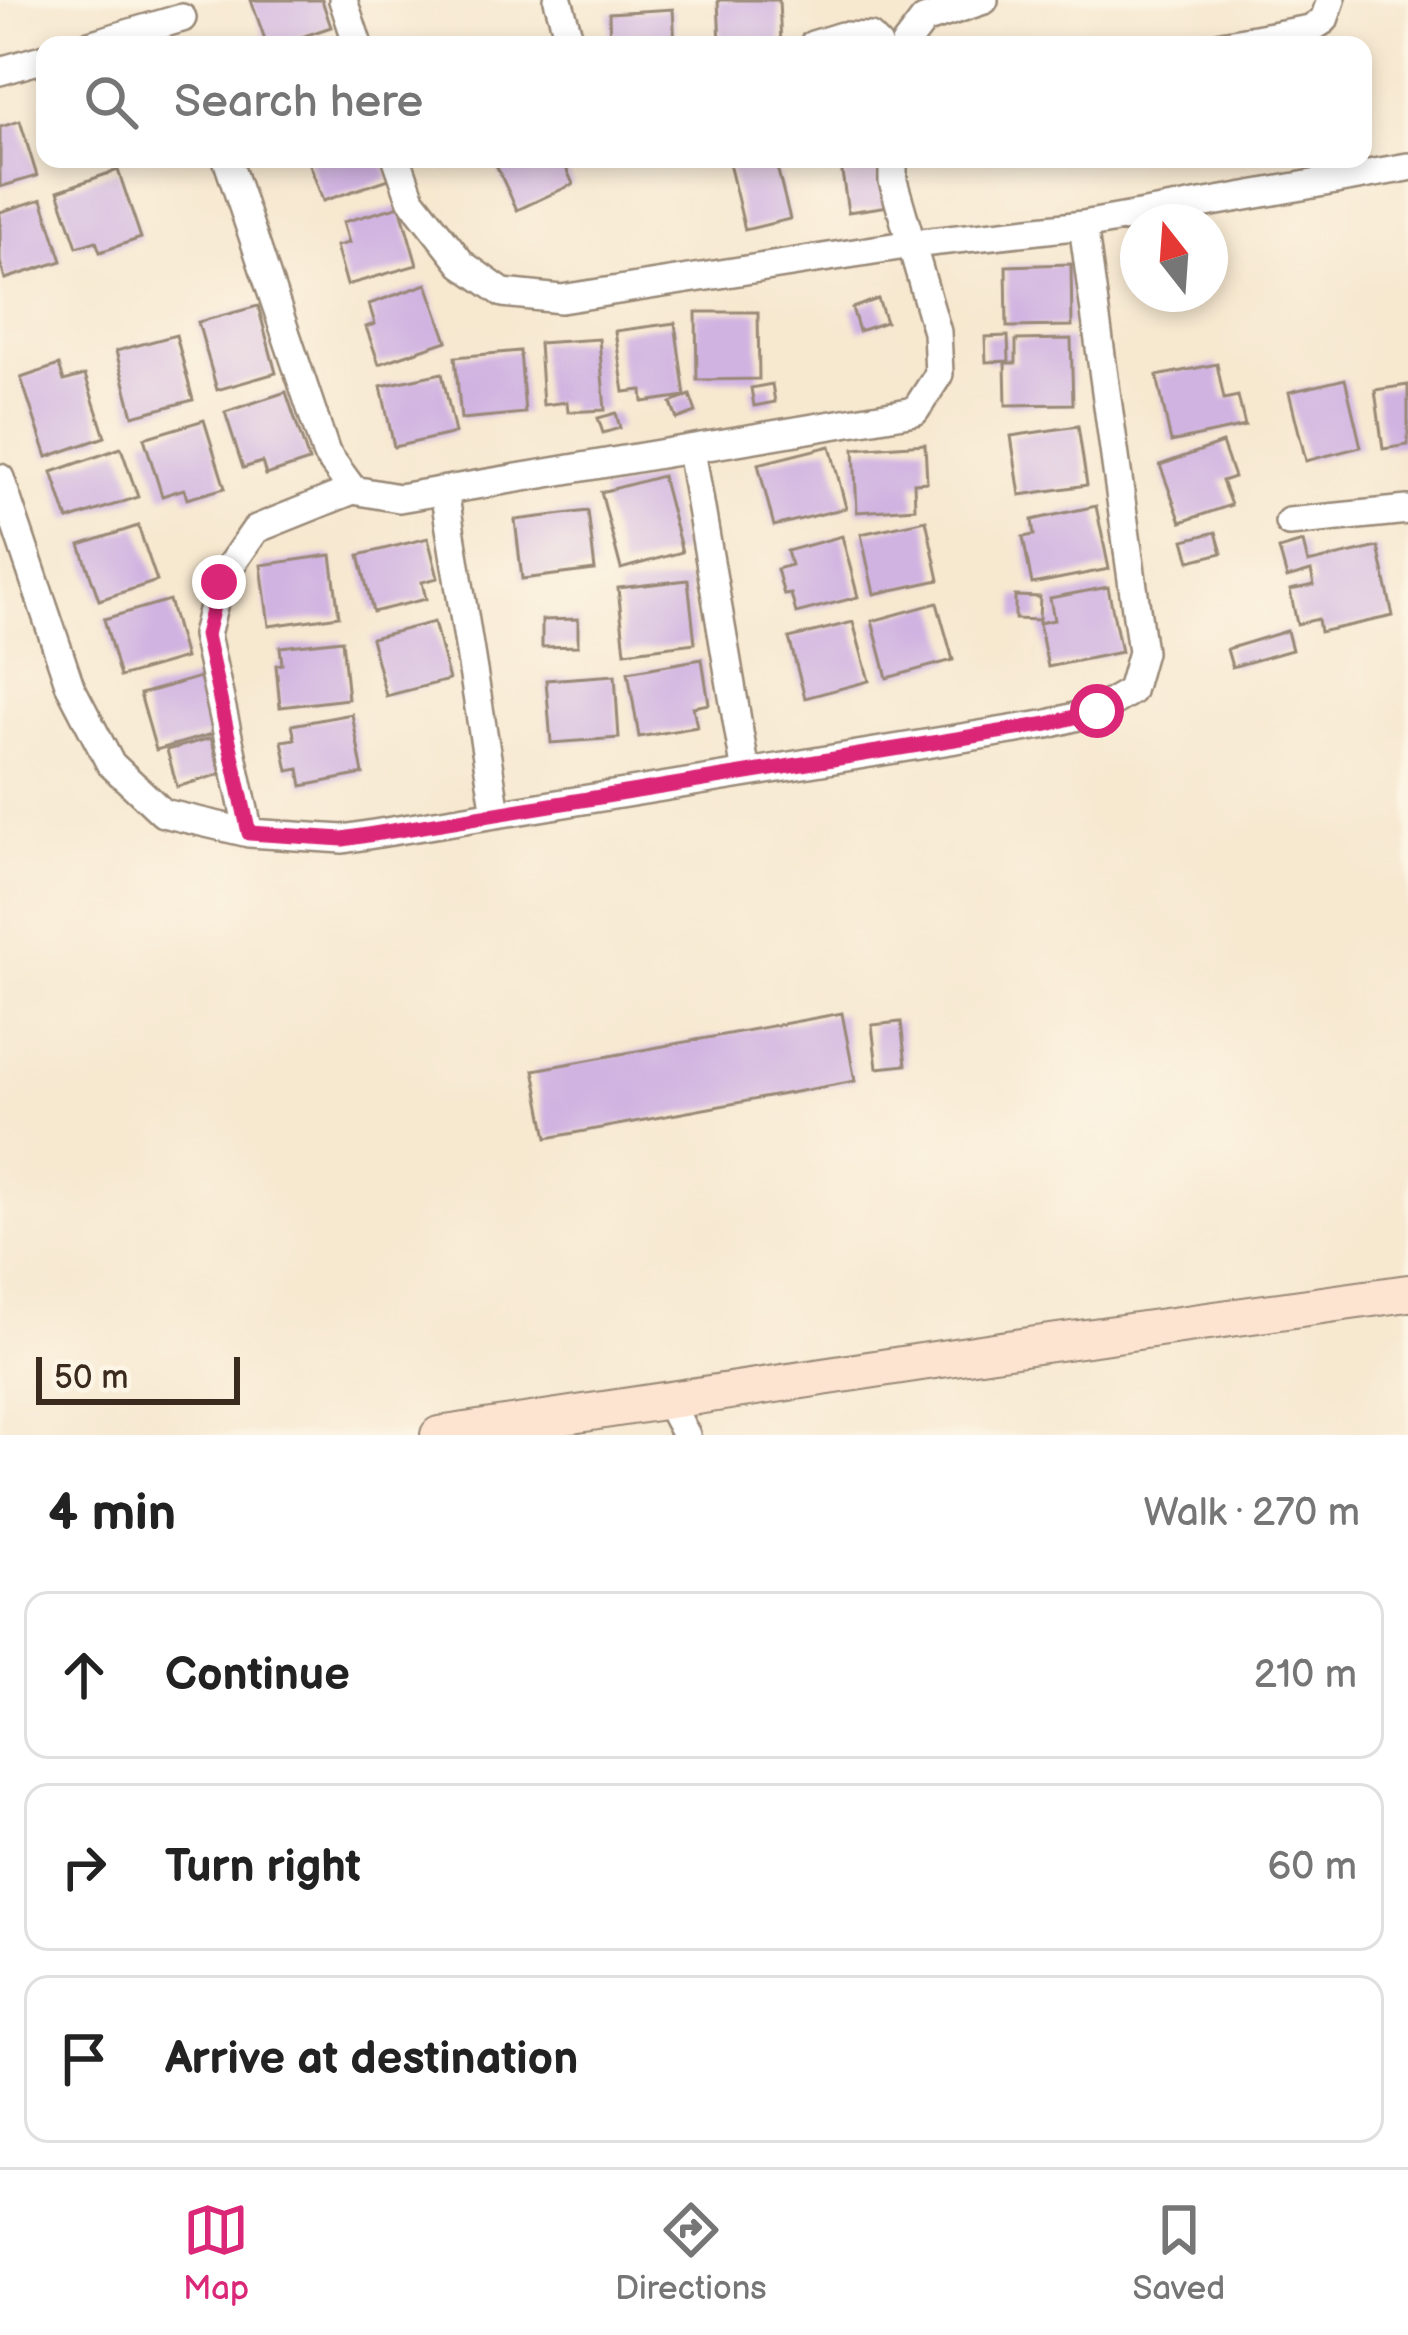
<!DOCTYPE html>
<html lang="en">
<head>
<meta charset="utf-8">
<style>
	body { margin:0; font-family:"Balsamiq Sans",sans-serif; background:#f2f2f2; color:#222 }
	.compass { position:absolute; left:1120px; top:204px; width:108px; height:108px; border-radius:50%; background:#fff; box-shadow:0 6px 18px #0003; rotate:343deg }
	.scale { position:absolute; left:36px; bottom:30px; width:204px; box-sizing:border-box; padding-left:12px; border:6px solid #3b2a1e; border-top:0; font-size:33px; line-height:42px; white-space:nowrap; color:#3b2a1e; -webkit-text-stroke:9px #fcf5e5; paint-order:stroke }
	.stop { position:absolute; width:36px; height:36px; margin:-27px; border:9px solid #db2777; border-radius:50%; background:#fff }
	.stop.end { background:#db2777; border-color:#fff; box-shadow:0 3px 12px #0008 }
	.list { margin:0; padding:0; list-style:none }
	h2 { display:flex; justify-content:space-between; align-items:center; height:156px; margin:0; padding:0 48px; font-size:51px }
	h2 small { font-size:39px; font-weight:400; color:#767676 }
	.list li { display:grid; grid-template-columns:78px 1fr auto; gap:36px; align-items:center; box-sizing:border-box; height:168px; margin:0 24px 24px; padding:0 24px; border:3px solid #e0e0e0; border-radius:24px }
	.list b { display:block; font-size:45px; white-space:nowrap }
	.list em { font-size:39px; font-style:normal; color:#767676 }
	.icon { flex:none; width:66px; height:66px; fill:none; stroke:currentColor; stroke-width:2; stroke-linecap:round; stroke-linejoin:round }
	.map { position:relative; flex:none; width:1408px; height:1435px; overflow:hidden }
	.search { position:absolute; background:#fff; box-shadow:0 6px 18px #0003; left:36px; right:36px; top:36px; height:132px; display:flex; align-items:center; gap:30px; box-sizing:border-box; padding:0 42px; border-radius:24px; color:#767676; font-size:45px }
	.sheet { height:732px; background:#fff }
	nav { display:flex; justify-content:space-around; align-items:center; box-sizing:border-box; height:168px; border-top:3px solid #e0e0e0; background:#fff; font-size:33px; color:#767676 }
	nav a { display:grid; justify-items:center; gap:6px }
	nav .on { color:#db2777 }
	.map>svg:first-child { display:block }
	.building { fill:#d0b3e1 }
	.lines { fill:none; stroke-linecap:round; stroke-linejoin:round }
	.minor-casing { stroke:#998977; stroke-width:32 }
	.secondary-casing { stroke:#998977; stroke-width:40 }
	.minor { stroke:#fff; stroke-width:27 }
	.secondary { stroke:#fde4d1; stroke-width:36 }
	.route { stroke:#db2777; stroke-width:15 }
</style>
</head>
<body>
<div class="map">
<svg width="1408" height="1435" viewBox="0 0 1408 1435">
	<rect width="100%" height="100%" fill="#fcf5e5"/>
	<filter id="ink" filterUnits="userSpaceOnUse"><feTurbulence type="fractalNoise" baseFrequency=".00833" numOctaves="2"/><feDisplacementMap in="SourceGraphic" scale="24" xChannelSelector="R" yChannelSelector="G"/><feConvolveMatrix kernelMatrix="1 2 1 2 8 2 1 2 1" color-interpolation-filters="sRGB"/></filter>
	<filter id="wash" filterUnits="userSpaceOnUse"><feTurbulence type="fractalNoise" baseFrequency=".004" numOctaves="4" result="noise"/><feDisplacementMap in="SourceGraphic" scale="48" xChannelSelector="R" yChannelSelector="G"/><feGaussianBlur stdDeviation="2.7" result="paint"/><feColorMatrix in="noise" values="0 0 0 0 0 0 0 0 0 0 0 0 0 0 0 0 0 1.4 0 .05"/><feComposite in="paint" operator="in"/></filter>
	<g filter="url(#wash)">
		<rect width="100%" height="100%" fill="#f7e8d0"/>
		<g id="blocks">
			<path class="building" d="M251,0h71l9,27 -53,18h-11z
				M718,0h61l2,45h-61z
				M673,9l2,36h-65l-1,-32z
				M20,121l17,55 -37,11v-60z
				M308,159h74l7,20 -66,22z
				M509,159h53l11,25 -56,26 -21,-45z
				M728,159h47l15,60 -45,11z
				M840,159h43l6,47 -41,6z
				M118,170l23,68 -41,14 -4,-11 -19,6 -19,-56z
				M42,199l20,62 -57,18 -5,-17v-50z
				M400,206l17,59 -70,20 -11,-39 13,-3 -6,-21z
				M1071,264l1,62 -65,1 -1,-61z
				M427,284l20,57 -68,23 -13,-37 9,-3 -6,-20z
				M878,299l8,23 -27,9 -7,-23z
				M258,306l18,67 -59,17 -19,-68z
				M696,312h62l1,67 -62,1z
				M675,323l10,73 -42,6 -1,-12 -18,2 -9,-61z
				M176,335l17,65 -60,16 -17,-65z
				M1008,336l1,25 -23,1 -1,-25z
				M599,339l6,71 -37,2 -1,-10 -24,3 -4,-62z
				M1071,339l2,65 -67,1 -1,-42h11v-23z
				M520,351l5,62 -64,6 -6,-62z
				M1217,364l7,35 14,-3 7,30 -74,16 -14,-66z
				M59,365l5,16 21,-6 20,62 -58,20 -26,-79z
				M442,373l13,60 -61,14 -13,-61z
				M1345,379l16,68 -55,14 -17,-69z
				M772,384l3,18 -21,4 -3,-18z
				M1408,385v60l-25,4 -8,-59z
				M286,392l23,69 -43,14 -4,-13 -19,6 -18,-56z
				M690,395l6,17 -19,7 -6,-16z
				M616,413l4,15 -17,5 -5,-15z
				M204,420l21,68 -38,11 -3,-10 -22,7 -18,-58z
				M1078,426l9,59 -67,10 -9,-59z
				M1222,443l12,34 -12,4 9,24 -50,17 -21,-57z
				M925,444l2,38 -13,1 1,25 -58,4 -3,-63z
				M830,446l16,62 -72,18 -16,-62z
				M121,448l17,49 -70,23 -16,-48z
				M662,476l20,76 -61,17 -20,-77z
				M1096,506l13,63 -77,15 -9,-47 11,-2 -2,-15z
				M588,511l7,59 -73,9 -7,-59z
				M926,520l13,60 -65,14 -13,-60z
				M138,526l19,55 -58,19 -19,-55z
				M1216,532l6,21 -32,8 -6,-21z
				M842,536l16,61 -62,16 -5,-19 -7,1 -7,-26 14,-4 -4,-14z
				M428,538l10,40 -16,4 4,17 -53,13 -14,-57z
				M1303,542l5,21 70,-16 15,69 -73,16 -2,-13 -21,5 -7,-34 24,-5 -3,-14 -24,7 -8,-29z
				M331,555l8,61 -70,10 -8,-61z
				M688,580l7,63 -70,9 -7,-64z
				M1108,587l13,65 -73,15 -9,-44 15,-3 -4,-22z
				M1015,596l25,1 -1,23 -24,-1z
				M169,600l16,58 -65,19 -16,-58z
				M937,603l16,57 -66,18 -15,-57z
				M578,619v27l-36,1v-27z
				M434,622l15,58 -63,16 -15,-58z
				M853,622l16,59 -64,17 -16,-60z
				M1287,631l5,19 -60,17 -5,-18z
				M342,640l6,59 -68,8 -4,-42 6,-1 -2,-17z
				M702,659l7,45 -16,3 4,20 -58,10 -11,-65z
				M615,675l4,63 -68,5 -5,-63z
				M200,677l16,56 -60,17 -16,-56z
				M352,714l11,60 -61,12 -3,-17 -11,2 -6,-30 13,-2 -3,-14z
				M211,738l10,36 -44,13 -10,-37z
				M842,1013l13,68 -308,57 -13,-68z
				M901,1022l5,43 -29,3 -5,-43z"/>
		</g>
	</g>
	<g filter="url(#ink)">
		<use href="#blocks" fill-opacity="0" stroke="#998977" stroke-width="3"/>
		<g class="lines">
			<defs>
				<path id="minor" d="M343,0l15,45
					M558,0l13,45
					M89,45l93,-27
					M813,45l29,-9 28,1 8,8
					M905,45l19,-25 60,-20
					M1222,45l88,-16 14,-9 7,-20
					M0,71l45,-13
					M227,159l99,294 27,37 46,8 516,-87 24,-37 -2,-42 -44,-151v-22
					M397,159l14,40 51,65 41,29 58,6 351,-55 171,-19 325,-58
					M691,450l55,323
					M0,478l70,208 40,77 53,50 86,20 94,6 705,-115 49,-13 34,-20 11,-39 -59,-427
					M444,491l52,322
					M1289,522l119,-12
					M249,833l-43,-198 13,-53 37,-53 97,-39
					M668,1401l18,34"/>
				<path id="secondary" d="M439,1435l555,-84 414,-58"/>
			</defs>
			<use href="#minor" class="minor-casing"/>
			<use href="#secondary" class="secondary-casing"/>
			<use href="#minor" class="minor"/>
			<use href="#secondary" class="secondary"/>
		</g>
	</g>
	<g class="lines" filter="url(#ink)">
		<path class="route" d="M219,582l-13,53 43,198 94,6 705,-115 49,-13"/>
	</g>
</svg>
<svg class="compass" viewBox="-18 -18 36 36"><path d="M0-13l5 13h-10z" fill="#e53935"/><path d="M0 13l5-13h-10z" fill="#767676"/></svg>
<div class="scale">50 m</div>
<div class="stop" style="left:1097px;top:711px"></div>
<div class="stop end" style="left:219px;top:582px"></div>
<div class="search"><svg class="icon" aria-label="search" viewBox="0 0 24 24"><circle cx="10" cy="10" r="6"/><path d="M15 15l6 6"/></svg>Search here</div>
</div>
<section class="sheet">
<h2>4 min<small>Walk · 270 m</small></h2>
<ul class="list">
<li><svg class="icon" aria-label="ahead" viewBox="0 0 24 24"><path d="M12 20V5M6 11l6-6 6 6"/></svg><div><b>Continue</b></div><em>210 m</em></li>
<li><svg class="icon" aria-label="right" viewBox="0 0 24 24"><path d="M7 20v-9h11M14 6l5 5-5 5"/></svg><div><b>Turn right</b></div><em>60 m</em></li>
<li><svg class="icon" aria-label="arrive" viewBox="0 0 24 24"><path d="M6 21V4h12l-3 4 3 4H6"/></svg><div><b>Arrive at destination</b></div></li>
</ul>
</section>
<nav>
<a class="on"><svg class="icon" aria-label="map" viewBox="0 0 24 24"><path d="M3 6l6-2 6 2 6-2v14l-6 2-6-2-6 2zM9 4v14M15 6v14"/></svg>Map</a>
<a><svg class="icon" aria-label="directions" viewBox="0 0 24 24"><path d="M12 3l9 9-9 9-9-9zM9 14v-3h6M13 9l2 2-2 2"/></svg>Directions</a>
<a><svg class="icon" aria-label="saved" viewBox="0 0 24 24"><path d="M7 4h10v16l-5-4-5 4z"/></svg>Saved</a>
</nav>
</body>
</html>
